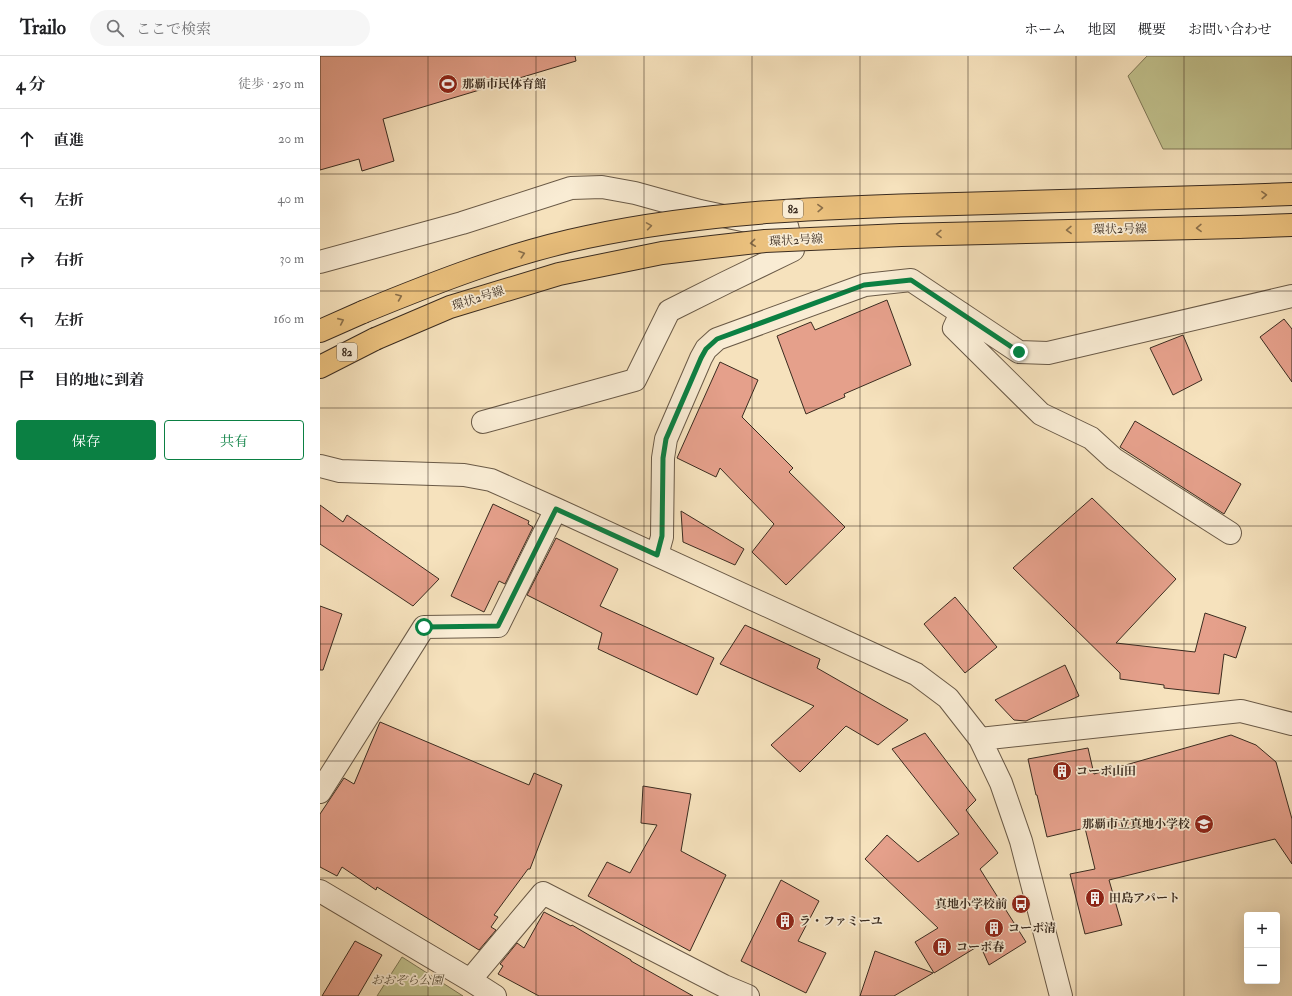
<!DOCTYPE html>
<html lang="ja">
<head>
<meta charset="utf-8">
<style>
	body { margin:0; font-family:"IM FELL Double Pica","Noto Serif JP",serif; background:#f6f6f6; color:#202124 }
	.controls { position:absolute; right:12px; bottom:12px; display:grid; overflow:hidden; border-radius:4px; box-shadow:0 4px 16px #0002 }
	.controls button { width:36px; height:36px; display:grid; place-items:center; padding:0; border:0; border-bottom:1px solid #e0e0e0; background:#fff; color:#202124; font:20px sans-serif }
	.stop { position:absolute; width:12px; height:12px; margin:-9px; border:3px solid #0b8043; border-radius:50%; background:#fff }
	.stop.end { background:#0b8043; border-color:#fff; box-shadow:0 1px 4px #0008 }
	.list { margin:0; padding:0; list-style:none }
	h2 { display:flex; justify-content:space-between; align-items:center; height:52px; margin:0; padding:0 16px; font-size:17px }
	h2 small { font-size:13px; font-weight:400; color:#757577 }
	.list li { display:grid; grid-template-columns:26px 1fr auto; gap:12px; align-items:center; box-sizing:border-box; height:60px; padding:0 16px; border-top:1px solid #e0e0e0 }
	.list b { display:block; font-size:15px; white-space:nowrap }
	.list em { font-size:13px; font-style:normal; color:#757577 }
	.actions { display:flex; gap:8px; padding:12px 16px }
	.actions a { flex:1; padding:9px 0; border:1px solid #0b8043; border-radius:4px; text-align:center; font-size:14px; color:#0b8043 }
	.actions .main { background:#0b8043; color:#fff }
	.icon { flex:none; width:22px; height:22px; fill:none; stroke:currentColor; stroke-width:2; stroke-linecap:round; stroke-linejoin:round }
	.map { position:relative; flex:none; width:972px; height:940px; overflow:hidden }
	header { display:flex; align-items:center; gap:24px; box-sizing:border-box; height:56px; padding:0 20px; background:#fff; border-bottom:1px solid #e0e0e0 }
	header strong { font-size:19px }
	nav { display:flex; gap:22px; margin-inline-start:auto; font-size:14px }
	.search { width:280px; height:36px; background:#f6f6f6; display:flex; align-items:center; gap:10px; box-sizing:border-box; padding:0 14px; border-radius:22px; color:#757577; font-size:15px }
	main { display:flex }
	aside { flex:1; background:#fff }
	.map>svg:first-child { display:block }
	.green { fill:#c1c28e; stroke:#7e7757 }
	.building { fill:#e5a08b; stroke:#3b2c20 }
	.lines { fill:none; stroke-linecap:round; stroke-linejoin:round }
	.minor-casing { stroke:#6a5a47; stroke-width:24 }
	.major-casing { stroke:#3b2c20; stroke-width:24 }
	.minor { stroke:#f9ecd4; stroke-width:22 }
	.major { stroke:#ebc17e; stroke-width:22 }
	.major-bridge-casing { stroke:#3b2c20; stroke-width:24; stroke-linecap:butt }
	.major-bridge { stroke:#ebc17e; stroke-width:22 }
	.oneway { stroke:#8a6f4a }
	.route { stroke:#0b8043; stroke-width:5 }
	.grid { fill:none; stroke:#3b2c20; stroke-width:1; stroke-opacity:0.55 }
	.labels { text-anchor:middle; stroke-width:3.5; stroke-linejoin:round; paint-order:stroke }
	.shield { fill:#f9ecd4; stroke:#746656; stroke-width:1 }
	.shield-label { font-size:11px; font-weight:bold; fill:#3b2c20 }
	.poi-label { font-size:12px; font-weight:bold; fill:#3b2c20; stroke:#f9ecd4; text-anchor:start }
	.street-label { font-size:12px; fill:#3b2c20; stroke:#f9ecd4 }
	.park-label { font-size:12px; font-style:italic; fill:#5c523c; stroke:#f9ecd4 }
</style>
</head>
<body>
<header>
<strong>Trailo</strong>
<div class="search"><svg class="icon" aria-label="search" viewBox="0 0 24 24"><circle cx="10" cy="10" r="6"/><path d="M15 15l6 6"/></svg>ここで検索</div>
<nav><a>ホーム</a><a>地図</a><a>概要</a><a>お問い合わせ</a></nav>
</header>
<main>
<aside>
<h2>4 分<small>徒歩 · 250 m</small></h2>
<ul class="list">
<li><svg class="icon" aria-label="ahead" viewBox="0 0 24 24"><path d="M12 20V5M6 11l6-6 6 6"/></svg><div><b>直進</b></div><em>20 m</em></li>
<li><svg class="icon" aria-label="left" viewBox="0 0 24 24"><path d="M17 20v-9H6M10 6l-5 5 5 5"/></svg><div><b>左折</b></div><em>40 m</em></li>
<li><svg class="icon" aria-label="right" viewBox="0 0 24 24"><path d="M7 20v-9h11M14 6l5 5-5 5"/></svg><div><b>右折</b></div><em>30 m</em></li>
<li><svg class="icon" aria-label="left" viewBox="0 0 24 24"><path d="M17 20v-9H6M10 6l-5 5 5 5"/></svg><div><b>左折</b></div><em>160 m</em></li>
<li><svg class="icon" aria-label="arrive" viewBox="0 0 24 24"><path d="M6 21V4h12l-3 4 3 4H6"/></svg><div><b>目的地に到着</b></div></li>
</ul>
<div class="actions"><a class="main">保存</a><a>共有</a></div>
</aside>
<div class="map">
<svg width="972" height="940" viewBox="0 0 972 940">
	<rect width="100%" height="100%" fill="#f6e2bd"/>
	<filter id="stains"><feTurbulence type="fractalNoise" baseFrequency=".005" numOctaves="4"/><feColorMatrix values="0 0 0 0 .2 0 0 0 0 .09 0 0 0 0 .02 0 0 0 .5 -.17"/></filter>
	<radialGradient id="worn" r=".72"><stop offset=".6" stop-color="#630" stop-opacity="0"/><stop offset="1" stop-color="#630" stop-opacity=".3"/></radialGradient>
	<path class="green" d="M827,0h145v93h-129l-35,-73z
		M82,901l61,39h-86z"/>
	<path class="building" d="M0,0h255l1,5 -193,58 11,42 -32,10 -3,-12 -39,11z
		M567,244l24,65 -67,29 1,3 -39,17 -29,-78 34,-14 4,8z
		M964,263l8,10v53l-32,-45z
		M863,279l19,45 -29,15 -23,-47z
		M400,306l38,18 -16,37 51,51 -4,4 56,55 -59,58 -34,-33 22,-28 -54,-56 -4,9 -39,-19z
		M815,365l106,63 -17,30 -104,-67z
		M772,442l84,81 -60,64 79,9 10,-39 41,14 -10,31 -12,-4 -5,40 -55,-6v-3l-44,-6v-6l-107,-105z
		M173,448l36,17 -1,3 5,3 -28,57 -6,-3 -15,31 -33,-16z
		M0,449l23,17 4,-7 92,64 -26,27 -93,-62z
		M361,455l63,38 -9,16 -52,-23z
		M236,482l62,31 -18,37 114,52 -17,37 -99,-46 4,-16 -75,-38z
		M635,541l42,50 -32,26 -41,-49z
		M0,550l22,8 -19,56h-3z
		M425,569l75,34 -3,9 91,52 -30,25 -32,-19 -46,46 -29,-27 43,-39 -94,-42z
		M745,609l14,31 -53,25 -12,-1 -19,-20z
		M60,666l149,63 5,-12 28,12 -32,84h-2l-34,46 4,2 -7,10 5,3 -17,20 -102,-63 -1,3 -34,-23 -5,9 -17,-9v-53l24,-36 10,6z
		M605,677l51,67 -10,10 32,43 -18,16 46,73 -37,23 -9,-20 -46,28 -19,-31 23,-14 -73,-69 22,-24 31,27 41,-28 -67,-85z
		M911,679l25,10 20,17 16,57v45l-17,-25 -166,41 13,45 -37,9 -15,-60 25,-5 -10,-41 -38,9 -10,-42h-1l-8,-36 60,-11 6,26z
		M323,730l48,8 -10,57 45,24 -36,76 -102,-55 19,-34 23,11 27,-48 -16,-2z
		M461,824l38,21 -21,40 28,12 -20,40 -65,-32z
		M224,856l27,14 1,-1 59,35v1l62,35h-154l-41,-22 5,-8 -3,-2 17,-21 7,5z
		M35,885l27,14 -24,41h-36z
		M555,895l58,22 -39,23h-34z"/>
	<g class="lines">
		<defs>
			<path id="minor" d="M0,206l142,-39 109,-35 31,-1 33,6 65,18 47,10 40,5 6,24 -68,33 -56,28 -34,69 -152,42
				M641,257l-7,15 87,86 50,24 23,21 116,74
				M0,410l20,5 124,4 27,5 65,29 360,165 32,24 32,41 21,44 20,58 40,155
				M337,499l5,-18 1,-79 3,-19 35,-81 5,-9 11,-10 148,-54 46,-5 108,72 29,1 244,-57
				M660,683l261,-28 51,13
				M0,736l104,-165 74,-1 58,-117
				M0,835l150,89 25,16
				M150,924l73,-87 181,93 24,10"/>
			<path id="major" d="M917,140l55,-2
				M918,171l54,-2
				M0,275l43,-19
				M0,311l55,-28"/>
		</defs>
		<use href="#minor" class="minor-casing"/>
		<use href="#major" class="major-casing"/>
		<use href="#minor" class="minor"/>
		<use href="#major" class="major"/>
		<defs>
			<path id="major-bridge" d="M43,256c73,-30 147,-59 224,-75 123,-26 244,-30 369,-33 93,-3 187,-5 281,-8
				M55,283l75,-32 109,-33 103,-21 50,-6 53,-6 136,-6 337,-8"/>
		</defs>
		<use href="#major-bridge" class="major-bridge-casing"/>
		<use href="#major-bridge" class="major-bridge"/>
	</g>
	<defs><path id="oneway-chevron" d="M-2-3.5L2.5 0L-2 3.5" fill="none" stroke-width="1.6" stroke-linecap="round" stroke-linejoin="round"/></defs>
	<g class="oneway">
		<use href="#oneway-chevron" transform="translate(944 139) rotate(-2)"/>
		<use href="#oneway-chevron" transform="translate(500 152) rotate(-2)"/>
		<use href="#oneway-chevron" transform="translate(329 170) rotate(-9)"/>
		<use href="#oneway-chevron" transform="translate(879 172) rotate(179)"/>
		<use href="#oneway-chevron" transform="translate(749 174) rotate(179)"/>
		<use href="#oneway-chevron" transform="translate(619 178) rotate(179)"/>
		<use href="#oneway-chevron" transform="translate(433 187) rotate(174)"/>
		<use href="#oneway-chevron" transform="translate(202 198) rotate(-18)"/>
		<use href="#oneway-chevron" transform="translate(79 241) rotate(-22)"/>
		<use href="#oneway-chevron" transform="translate(21 265) rotate(-24)"/>
	</g>
	<g class="lines">
		<path class="route" d="M104,571l74,-1 58,-117 101,46 5,-19 1,-78 3,-19 35,-81 5,-9 11,-10 147,-54 47,-5 108,72"/>
	</g>
	<path class="grid" d="M108,0v940M216,0v940M324,0v940M432,0v940M540,0v940M648,0v940M756,0v940M864,0v940M0,118h972M0,235h972M0,352h972M0,470h972M0,588h972M0,705h972M0,822h972"/>
	<defs>
		<symbol id="stadium-disc" viewBox="-11 -11 22 22"><circle r="9.5" fill="#8f2418" stroke="#f9ecd4"/><path d="M0-5a6.5 5 0 1 0 0 10a6.5 5 0 1 0 0-10ZM-3.5-1.8h7v3.6h-7Z" fill="#fff"/></symbol>
		<symbol id="building-disc" viewBox="-11 -11 22 22"><circle r="9.5" fill="#8f2418" stroke="#f9ecd4"/><path d="M-4-6H4V6H1V3H-1V6H-4ZM-2.5-4.3h1.7v1.8h-1.7ZM.8-4.3h1.7v1.8H.8ZM-2.5-1h1.7V.8h-1.7ZM.8-1h1.7V.8H.8Z" fill="#fff"/></symbol>
		<symbol id="school-disc" viewBox="-11 -11 22 22"><circle r="9.5" fill="#8f2418" stroke="#f9ecd4"/><path d="M0-5L7-2L0 1L-7-2ZM-4 1L0 2.5L4 1V4Q0 6-4 4Z" fill="#fff"/></symbol>
		<symbol id="bus-disc" viewBox="-11 -11 22 22"><circle r="9.5" fill="#8f2418" stroke="#f9ecd4"/><path d="M-5-6H5V4H4V6H2V4H-2V6H-4V4H-5ZM-3.5-4V0h7V-4ZM-3.5 1.2v1.5H-2V1.2ZM2 1.2v1.5H3.5V1.2Z" fill="#fff"/></symbol>
	</defs>
	<g fill-rule="evenodd">
		<use href="#stadium-disc" x="117" y="17" width="22" height="22"/>
		<use href="#building-disc" x="731" y="704" width="22" height="22"/>
		<use href="#school-disc" x="873" y="757" width="22" height="22"/>
		<use href="#building-disc" x="764" y="831" width="22" height="22"/>
		<use href="#bus-disc" x="690" y="837" width="22" height="22"/>
		<use href="#building-disc" x="454" y="854" width="22" height="22"/>
		<use href="#building-disc" x="663" y="861" width="22" height="22"/>
		<use href="#building-disc" x="611" y="880" width="22" height="22"/>
	</g>
	<g class="labels">
		<g class="shield">
			<rect x="463" y="144" width="20" height="18" rx="3"/>
			<rect x="17" y="287" width="20" height="18" rx="3"/>
		</g>
		<g class="shield-label">
			<text x="473" y="157">82</text>
			<text x="27" y="300">82</text>
		</g>
		<g class="poi-label">
			<text x="142" y="32">那覇市民体育館</text>
			<text x="756" y="719">コーポ山田</text>
			<text x="870" y="772" text-anchor="end">那覇市立真地小学校</text>
			<text x="789" y="846">田島アパート</text>
			<text x="687" y="852" text-anchor="end">真地小学校前</text>
			<text x="479" y="869">ラ・ファミーユ</text>
			<text x="688" y="876">コーポ清</text>
			<text x="636" y="895">コーポ春</text>
		</g>
		<g class="street-label">
			<text transform="translate(800 173) rotate(-1)" y="4">環状2号線</text>
			<text transform="translate(476 184) rotate(-3)" y="4">環状2号線</text>
			<text transform="translate(158 242) rotate(-18)" y="4">環状2号線</text>
		</g>
		<g class="park-label">
			<text x="87" y="928">おおぞら公園</text>
		</g>
	</g>
	<rect width="100%" height="100%" filter="url(#stains)"/>
	<rect width="100%" height="100%" fill="url(#worn)"/>
</svg>
<div class="controls">
<button>+</button>
<button>−</button>
</div>
<div class="stop" style="left:104px;top:571px"></div>
<div class="stop end" style="left:699px;top:296px"></div>
</div>
</main>
</body>
</html>
